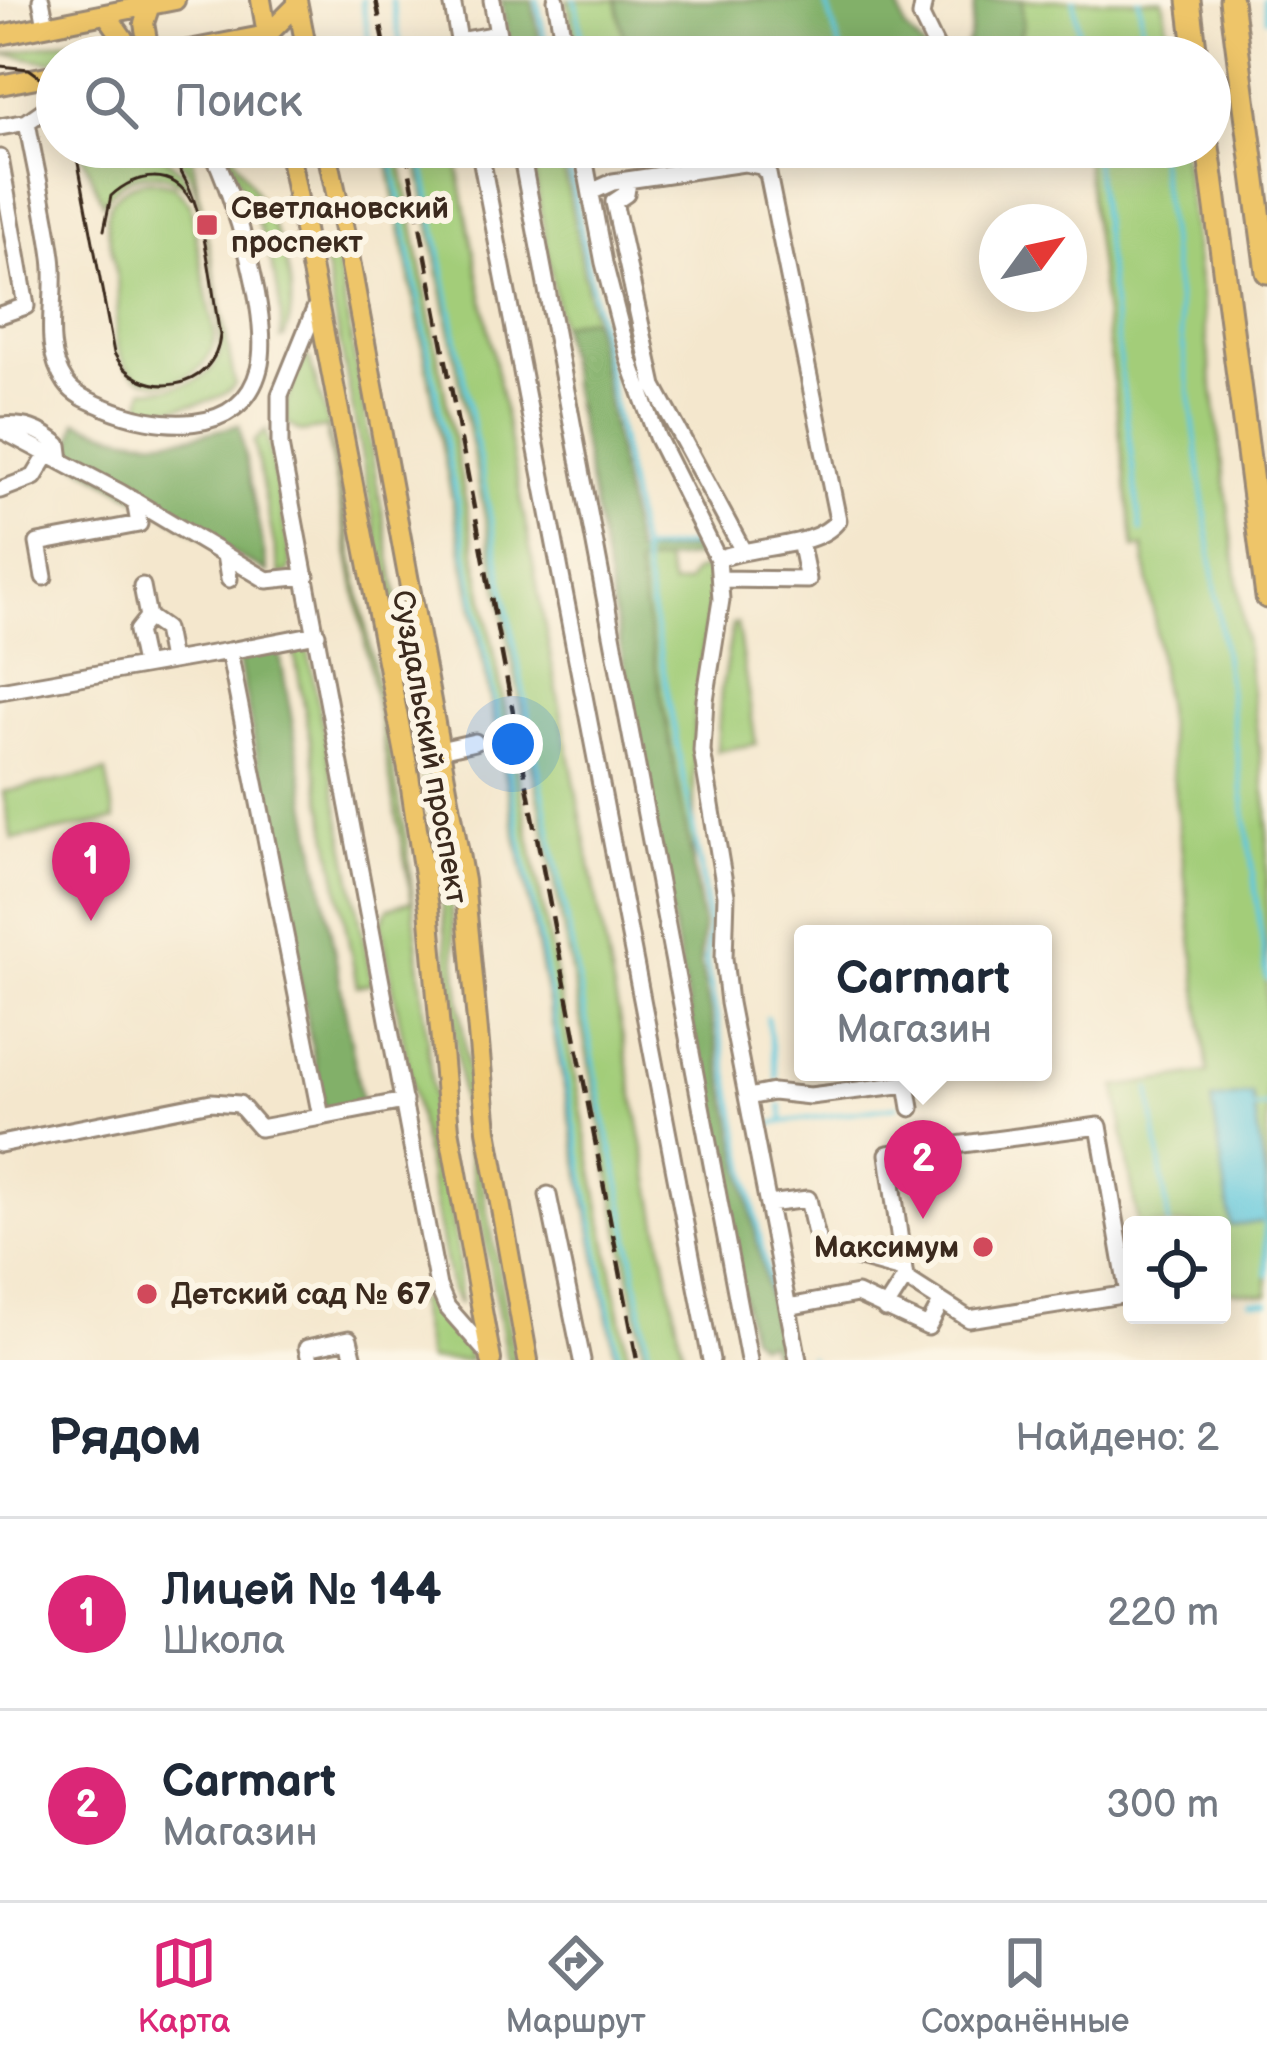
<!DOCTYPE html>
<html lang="ru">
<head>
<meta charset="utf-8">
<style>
	body { margin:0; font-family:"Balsamiq Sans",sans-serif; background:#f6f6f7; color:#1f2937 }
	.controls { position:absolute; right:36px; bottom:36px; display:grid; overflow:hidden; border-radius:12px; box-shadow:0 6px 30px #0003 }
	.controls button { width:108px; height:108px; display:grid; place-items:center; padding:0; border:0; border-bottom:3px solid #e0e1e3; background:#fff; color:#1f2937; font:60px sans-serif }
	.compass { position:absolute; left:979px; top:204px; width:108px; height:108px; border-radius:50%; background:#fff; box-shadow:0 6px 30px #0003; rotate:57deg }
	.you { position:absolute; left:513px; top:744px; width:42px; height:42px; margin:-30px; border:9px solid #fff; border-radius:50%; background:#1a73e8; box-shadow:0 0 0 18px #1a73e833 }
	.badge { display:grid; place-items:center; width:78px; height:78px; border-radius:50%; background:#db2777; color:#fff; font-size:39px; font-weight:700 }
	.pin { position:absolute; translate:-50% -99px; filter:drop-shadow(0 3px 6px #0008) }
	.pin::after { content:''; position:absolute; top:63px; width:42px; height:36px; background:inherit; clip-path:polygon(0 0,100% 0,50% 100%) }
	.popup { position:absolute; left:794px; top:925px; width:258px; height:156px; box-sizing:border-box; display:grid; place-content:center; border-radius:12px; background:#fff; filter:drop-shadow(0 3px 9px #0005); font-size:39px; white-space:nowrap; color:#747a83 }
	.popup b { font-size:45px; color:#1f2937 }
	.popup::after { content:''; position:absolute; left:50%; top:100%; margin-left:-24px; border:24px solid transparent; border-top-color:#fff }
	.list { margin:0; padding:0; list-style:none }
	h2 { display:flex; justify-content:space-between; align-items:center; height:156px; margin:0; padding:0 48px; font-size:51px }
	h2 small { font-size:39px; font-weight:400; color:#747a83 }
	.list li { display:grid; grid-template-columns:78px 1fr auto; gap:36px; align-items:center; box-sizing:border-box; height:192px; padding:0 48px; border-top:3px solid #e0e1e3 }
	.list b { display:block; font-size:45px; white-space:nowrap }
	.list p { margin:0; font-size:39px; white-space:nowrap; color:#747a83 }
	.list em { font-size:39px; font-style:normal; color:#747a83 }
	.icon { flex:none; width:66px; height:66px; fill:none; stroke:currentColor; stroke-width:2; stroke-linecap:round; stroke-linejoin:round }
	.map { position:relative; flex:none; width:1267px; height:1360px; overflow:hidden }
	.search { position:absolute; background:#fff; box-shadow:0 6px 30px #0003; left:36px; right:36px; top:36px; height:132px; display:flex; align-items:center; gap:30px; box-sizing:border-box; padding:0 42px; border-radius:66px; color:#747a83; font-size:45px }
	.sheet { height:540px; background:#fff }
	nav { display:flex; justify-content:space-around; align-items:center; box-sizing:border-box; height:168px; border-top:3px solid #e0e1e3; background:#fff; font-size:33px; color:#747a83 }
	nav a { display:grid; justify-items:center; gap:6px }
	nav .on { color:#db2777 }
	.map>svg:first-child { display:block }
	.green { fill:#a3cd79; stroke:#6f7c4c; stroke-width:3 }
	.forest { fill:#82b069; stroke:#5e6d44; stroke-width:3 }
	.water { fill:#60c8dd; stroke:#4e797e; stroke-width:3 }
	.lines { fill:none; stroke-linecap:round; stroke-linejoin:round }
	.stream { stroke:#60c8dd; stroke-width:4.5 }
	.minor-casing { stroke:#988876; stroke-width:21 }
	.major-casing { stroke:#988876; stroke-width:24 }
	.highway-casing { stroke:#988876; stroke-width:27 }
	.minor { stroke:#fff; stroke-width:15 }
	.major { stroke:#eec569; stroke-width:18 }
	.highway { stroke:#eec569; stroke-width:21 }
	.tram { stroke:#3b2a1e; stroke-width:3 }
	.rail { stroke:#3b2a1e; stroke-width:4.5; stroke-dasharray:18 9; stroke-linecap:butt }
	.poi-dot { fill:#d1495b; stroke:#fcf5e5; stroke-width:4.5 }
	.labels { text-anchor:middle; stroke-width:12; stroke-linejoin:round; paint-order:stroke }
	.poi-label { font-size:30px; font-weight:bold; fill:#3b2a1e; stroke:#fcf5e5; text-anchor:start }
	.street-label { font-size:30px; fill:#3b2a1e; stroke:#fcf5e5 }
</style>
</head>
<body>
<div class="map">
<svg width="1267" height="1360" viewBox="0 0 1267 1360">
	<rect width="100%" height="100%" fill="#fcf5e5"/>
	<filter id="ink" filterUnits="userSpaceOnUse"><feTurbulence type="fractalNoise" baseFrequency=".00833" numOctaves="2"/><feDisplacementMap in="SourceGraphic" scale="24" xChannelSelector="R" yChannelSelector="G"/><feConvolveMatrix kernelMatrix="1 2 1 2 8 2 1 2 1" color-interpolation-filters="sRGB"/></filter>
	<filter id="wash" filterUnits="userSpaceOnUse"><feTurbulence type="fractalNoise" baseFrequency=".004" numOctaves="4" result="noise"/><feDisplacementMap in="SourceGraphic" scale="48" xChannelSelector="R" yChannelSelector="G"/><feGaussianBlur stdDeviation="2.7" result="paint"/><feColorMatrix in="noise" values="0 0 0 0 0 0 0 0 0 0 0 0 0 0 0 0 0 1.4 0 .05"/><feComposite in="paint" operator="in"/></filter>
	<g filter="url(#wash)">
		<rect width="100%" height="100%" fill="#f4e7cd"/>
		<path class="green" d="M567,0h49l12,57h-50z
			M1022,0h141l8,57h-156l8,-34z
			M100,34l12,6 -2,9 -5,3 -48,5v4c-16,3 -37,-8 -57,-6z
			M79,147h75l28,26 7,16c-29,-23 -67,-18 -86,15z
			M166,147h22l4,11 43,226c-11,20 -72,27 -95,24l4,-19c25,1 62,-4 74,-30 10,-22 -16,-147 -24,-175 -5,-16 -15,-27 -28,-37z
			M221,147h7c33,53 82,128 56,191l-3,1c3,-67 -28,-135 -60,-192z
			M385,147h13l231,1213h-13z
			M415,147h39l230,1213h-39z
			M1084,147h98l85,662v486l-45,-5v-65h-84l-22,-138 92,-14 -55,-464 -10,-62 -9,1z
			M562,159l31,162 -6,-3 -27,7 -27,-158 2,2z
			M150,180l23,5 17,19 25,132c-1,40 -62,65 -89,30 -5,-7 -9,-16 -10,-26 -2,-15 3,-30 2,-46 0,-18 -5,-37 -8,-55 -2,-8 -4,-19 -2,-27 4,-20 24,-29 42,-32z
			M334,245l114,633 25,253 42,229h-8l-42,-228 -25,-253 -15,-92 -103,-540z
			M304,358h5l17,57 81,428 27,265 24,149 2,47 -9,-15 -70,-365 7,-16 24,-7 -86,-473 -25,4 -14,-9 -2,-17z
			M266,430l25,133 -2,9 -9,3 -26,-133z
			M665,561l7,25 15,-3 7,-11 14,-5 4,19 -17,129 -2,151 -56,-301z
			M737,623l19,121 -39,7 4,-59 12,-68z
			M303,645l5,6 64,332 -15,3 -64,-340z
			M106,772l9,48 -103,20 -9,-48z
			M433,1298l33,46 4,16h-42l-11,-59z"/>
		<path class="forest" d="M501,0h31l11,57h-31z
			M616,0h281l8,28 26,29h-303z
			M975,0h47l1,23 -8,34h-53l8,-21z
			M587,318l6,3 43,233 64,-6 -3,8 -60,9 56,301 10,62 -3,34 81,398h-8l-4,-18 -10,2 -9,-9 -190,-1010z
			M77,421c62,27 98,21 162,4l29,148 -200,-114z
			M279,650l83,452 -38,8 -86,-454z"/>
		<path class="water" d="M1252,1094l15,95v32l-36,5 -19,-126z"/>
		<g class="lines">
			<path class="stream" d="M362,0l10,57
				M392,0l11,57
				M537,0l11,57
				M575,0l11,57
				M825,0l18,57
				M1074,0l8,57
				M1139,0l7,57
				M1264,0l3,19
				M390,147l229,1213
				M420,147l187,984c20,72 29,155 43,229
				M565,147l136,723 8,60 -3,33 78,397
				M1093,147l48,384
				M1157,147l110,832
				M643,551l48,-6
				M767,1018l10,59
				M1150,1089l19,136
				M781,1105l3,17
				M1254,1108l13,-2
				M769,1124l128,-18
				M1264,1221l3,54
				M1251,1301l16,1
				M810,1357v3"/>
		</g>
	</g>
	<g filter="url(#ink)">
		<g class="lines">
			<defs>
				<path id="minor" d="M41,0l5,25
					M452,0l10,57
					M556,0l10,57
					M924,0l-3,16 20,41
					M498,34l5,23
					M459,41l39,-7 -6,-34
					M27,122c8,45 19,90 25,135 6,41 -12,89 14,126 9,13 24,18 38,24 51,22 137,32 155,-38 13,-50 -25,-176 -49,-222
					M0,127l27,-5 30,-21
					M479,147l232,1213
					M520,147l229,1213
					M582,147l22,116 25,97 28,77 61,122 3,41 -16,100 -3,51 24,144 -2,63 5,45 69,357
					M0,158l26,148 -26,9
					M584,158l30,-11
					M628,182l-2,12 -12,8 40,184 88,163
					M591,192l22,-10 131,-19 17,3 7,8 70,346c-20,29 -84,24 -120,39
					M317,304l-37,91v50l158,841 9,21 44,50
					M0,426c25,-2 39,3 59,19l2,16
					M0,429l121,64 146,87 39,-4
					M0,490l34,-13 14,-23
					M225,555l4,24
					M44,577l-6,-34 101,-19 -4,-23
					M720,579l88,1 -8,-39
					M142,586l6,31
					M317,634l-88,17 92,466 83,-16
					M144,664l-7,-33 11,-14 17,12 6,31
					M0,691l229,-40
					M440,750l35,-8
					M748,1097l25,-5 37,4 97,-12 4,24
					M1099,1126l29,168 -159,25 -64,-41 -17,-124z
					M0,1144l211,-42 28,2 21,24 61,-11
					M548,1195l34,165
					M768,1204l40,-5 11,48 83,23
					M788,1307l69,-13 71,33 13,-24
					M885,1309l20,-31
					M310,1360l-3,-12 42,-9 5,21"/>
				<path id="major" d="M261,0l10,57
					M297,0l11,57
					M106,14l17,24 -4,19
					M0,35l175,-35
					M150,57l-6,-34 6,-18
					M153,57l114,-22 30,-30
					M0,85l57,-11
					M288,147l121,628 20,133 20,221 42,231
					M326,147l20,92 118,642 23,249 41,230"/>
				<path id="highway" d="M1189,0l7,57
					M1231,0l36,272
					M1208,147l59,450"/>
			</defs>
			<use href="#minor" class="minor-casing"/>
			<use href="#major" class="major-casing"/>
			<use href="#highway" class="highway-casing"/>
			<use href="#minor" class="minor"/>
			<use href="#major" class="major"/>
			<use href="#highway" class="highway"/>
			<path class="tram" d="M0,66l29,3 28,20
				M75,147l39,206c24,50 102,39 106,-18 -11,-56 -14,-152 -60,-188
				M104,230l7,-34c25,-23 62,-29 80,5"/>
			<path class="rail" d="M376,0l11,57
				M405,147l232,1213"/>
		</g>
	</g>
	<g class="poi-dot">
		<rect x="195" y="213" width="24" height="24" rx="6"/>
		<circle cx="983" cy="1247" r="12"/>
		<circle cx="147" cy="1294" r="12"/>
	</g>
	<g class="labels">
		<g class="poi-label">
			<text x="231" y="218">Светлановский<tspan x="231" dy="34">проспект</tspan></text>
			<text x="959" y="1257" text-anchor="end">Максимум</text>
			<text x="171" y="1304">Детский сад № 67</text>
		</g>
		<g class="street-label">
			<text transform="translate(430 747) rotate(80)" y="10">Суздальский проспект</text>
		</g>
	</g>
</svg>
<div class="controls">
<button><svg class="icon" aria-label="locate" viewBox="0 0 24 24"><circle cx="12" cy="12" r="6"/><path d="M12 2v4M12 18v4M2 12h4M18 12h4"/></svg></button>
</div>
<svg class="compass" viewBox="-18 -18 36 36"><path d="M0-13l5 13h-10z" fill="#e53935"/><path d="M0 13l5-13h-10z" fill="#747a83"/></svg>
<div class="you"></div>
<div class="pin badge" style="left:91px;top:921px">1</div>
<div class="pin badge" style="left:923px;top:1219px">2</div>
<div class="popup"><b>Carmart</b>Магазин</div>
<div class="search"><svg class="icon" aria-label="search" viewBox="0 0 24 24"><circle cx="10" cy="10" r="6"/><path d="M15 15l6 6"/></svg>Поиск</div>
</div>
<section class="sheet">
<h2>Рядом<small>Найдено: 2</small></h2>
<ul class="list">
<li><span class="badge">1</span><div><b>Лицей № 144</b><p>Школа</p></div><em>220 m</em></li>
<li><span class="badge">2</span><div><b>Carmart</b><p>Магазин</p></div><em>300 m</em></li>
</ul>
</section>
<nav>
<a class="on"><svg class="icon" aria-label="map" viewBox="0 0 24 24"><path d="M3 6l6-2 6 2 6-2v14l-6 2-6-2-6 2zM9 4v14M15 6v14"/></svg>Карта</a>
<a><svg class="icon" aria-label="directions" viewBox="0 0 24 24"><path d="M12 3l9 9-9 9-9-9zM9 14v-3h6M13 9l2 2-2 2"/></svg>Маршрут</a>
<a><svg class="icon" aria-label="saved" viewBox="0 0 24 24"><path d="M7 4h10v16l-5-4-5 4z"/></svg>Сохранённые</a>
</nav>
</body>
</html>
